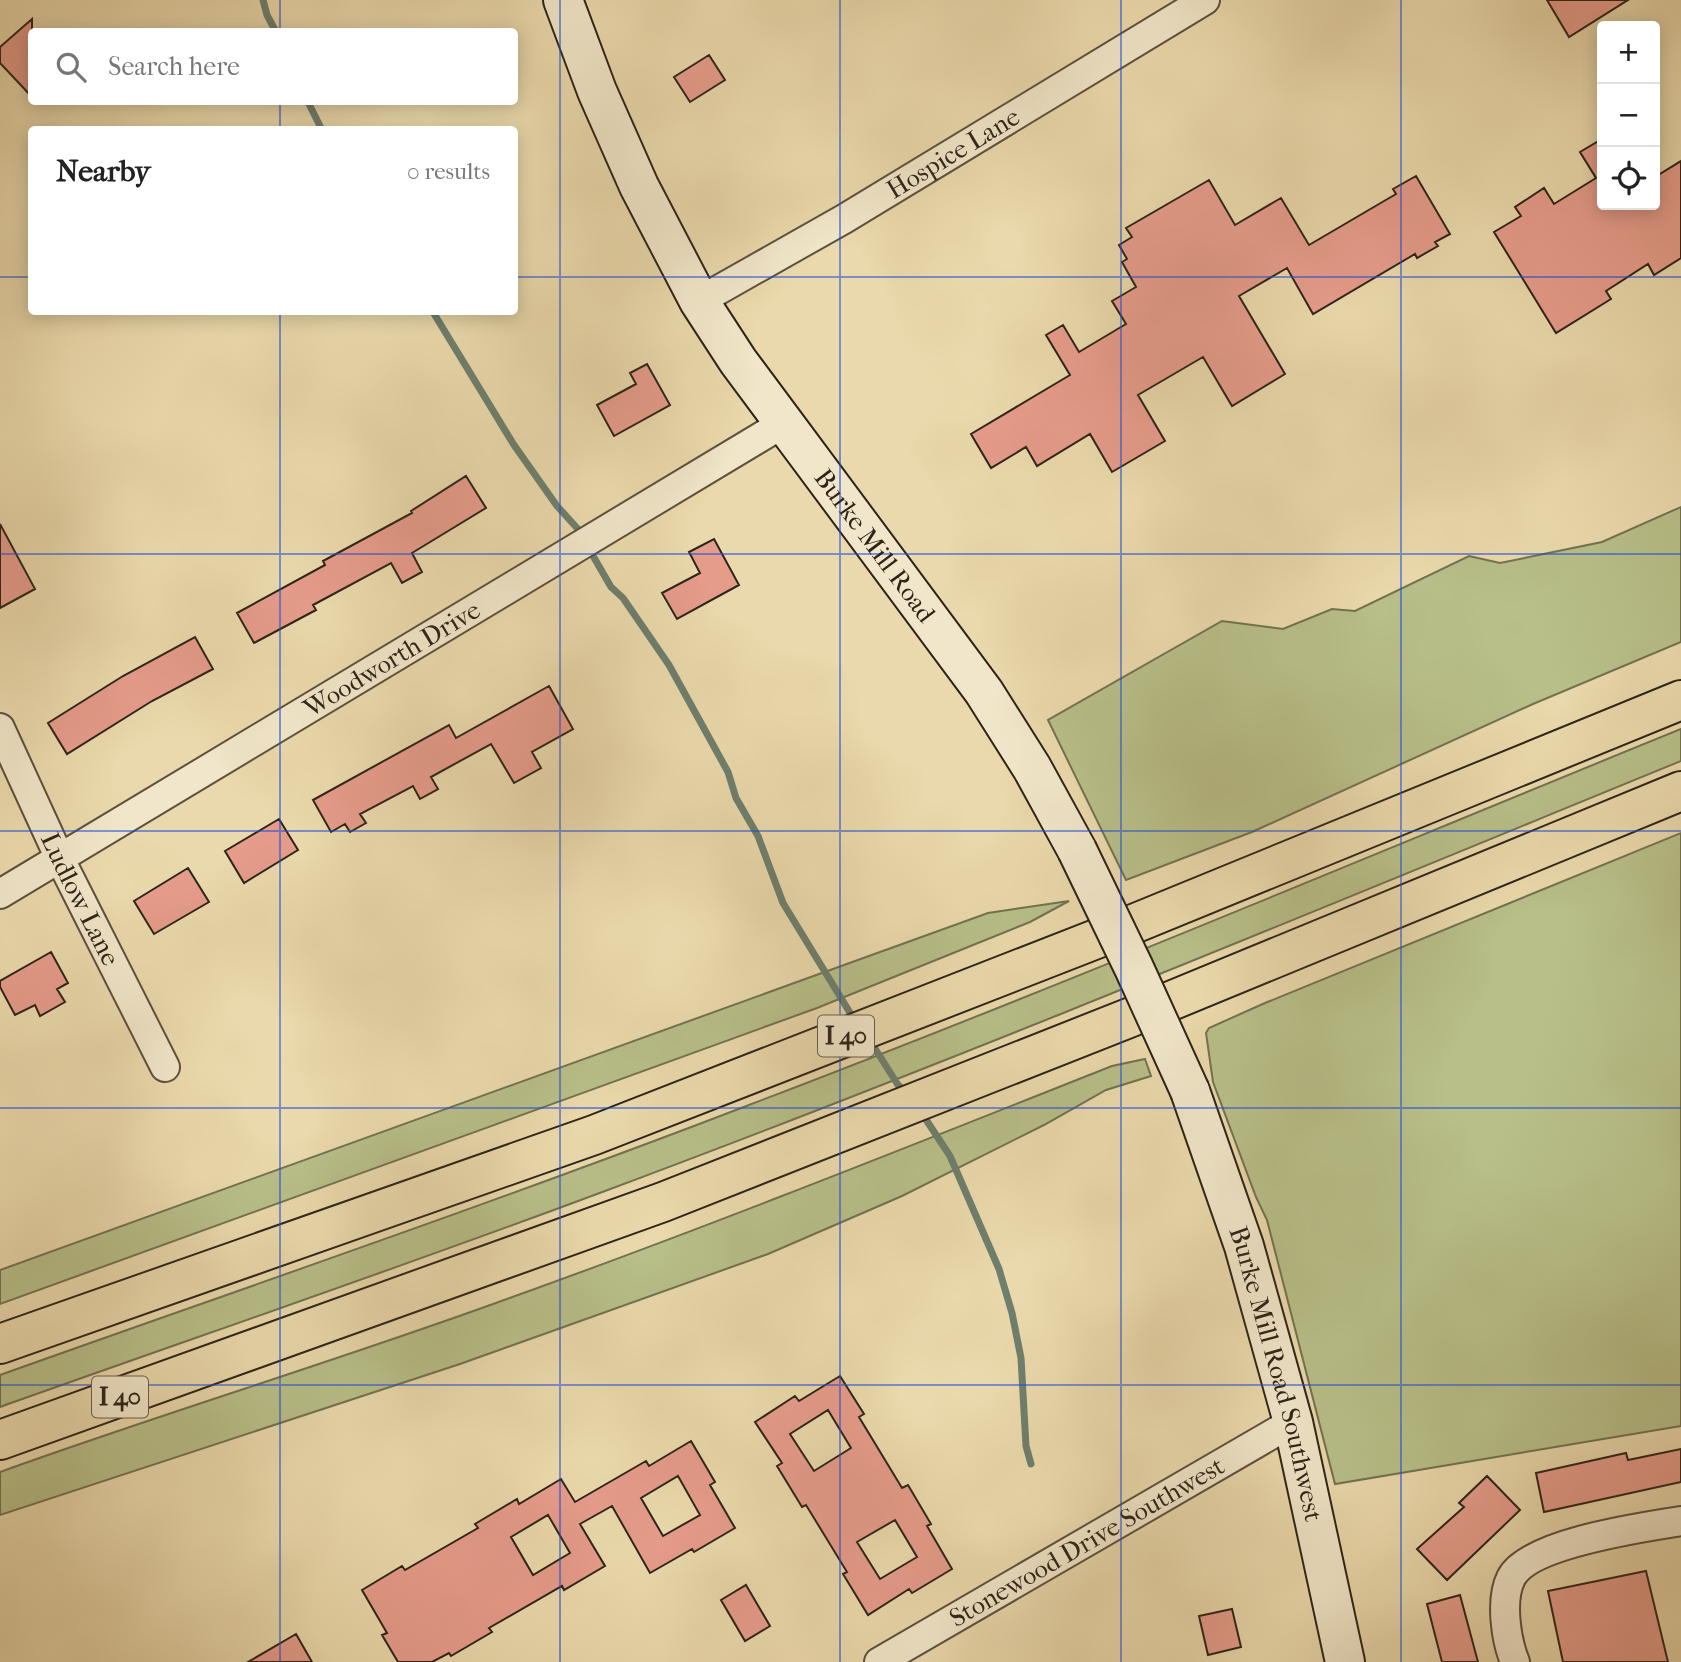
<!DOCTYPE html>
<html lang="en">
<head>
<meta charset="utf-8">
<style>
	body { margin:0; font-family:"IM FELL French Canon",serif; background:#f6f6f6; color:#222 }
	.controls { position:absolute; right:21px; top:21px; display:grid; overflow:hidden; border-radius:7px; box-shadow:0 4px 18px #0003 }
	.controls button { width:63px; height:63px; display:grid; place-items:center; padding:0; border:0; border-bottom:2px solid #e0e0e0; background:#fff; color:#222; font:35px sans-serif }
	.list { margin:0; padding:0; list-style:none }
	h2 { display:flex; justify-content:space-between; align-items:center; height:91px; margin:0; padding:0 28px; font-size:30px }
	h2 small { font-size:23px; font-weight:400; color:#767676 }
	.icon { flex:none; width:38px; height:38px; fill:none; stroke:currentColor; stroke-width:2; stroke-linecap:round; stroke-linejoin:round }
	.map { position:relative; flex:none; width:1681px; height:1662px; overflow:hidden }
	.search { position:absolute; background:#fff; box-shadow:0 4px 18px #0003; left:28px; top:28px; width:490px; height:77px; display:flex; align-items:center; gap:18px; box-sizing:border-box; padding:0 24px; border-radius:7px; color:#767676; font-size:26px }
	.panel { position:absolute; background:#fff; box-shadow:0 4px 18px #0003; left:28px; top:126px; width:490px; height:189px; border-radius:7px }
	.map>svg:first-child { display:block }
	.green { fill:#b8bf89; stroke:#727251; stroke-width:2 }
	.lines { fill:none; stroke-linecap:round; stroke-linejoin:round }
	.stream { stroke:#6e7f6d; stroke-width:7 }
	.building { fill:#e69c8b; stroke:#2d2419; stroke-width:2; fill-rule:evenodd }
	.street-casing { stroke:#5c513e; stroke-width:32 }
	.secondary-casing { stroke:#2d2419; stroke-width:42 }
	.highway-casing { stroke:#2d2419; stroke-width:42 }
	.street { stroke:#f1e6c9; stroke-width:28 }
	.secondary { stroke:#f1e6c9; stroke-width:38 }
	.highway { stroke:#ead9ac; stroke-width:38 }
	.secondary-bridge-casing { stroke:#2d2419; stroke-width:42; stroke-linecap:butt }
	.secondary-bridge { stroke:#f1e6c9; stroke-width:38 }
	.grid { fill:none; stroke:#1d4ed8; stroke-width:2; stroke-opacity:0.55 }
	.labels { text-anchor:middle; stroke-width:7; stroke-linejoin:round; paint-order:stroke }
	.shield { fill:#f1e6c9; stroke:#685e4e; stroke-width:2 }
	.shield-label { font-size:24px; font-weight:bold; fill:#2d2419 }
	.street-label { font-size:26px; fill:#2d2419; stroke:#f1e6c9 }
</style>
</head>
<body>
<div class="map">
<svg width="1681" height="1662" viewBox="0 0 1681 1662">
	<rect width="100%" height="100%" fill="#ead9ac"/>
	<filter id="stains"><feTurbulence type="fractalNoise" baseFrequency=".00286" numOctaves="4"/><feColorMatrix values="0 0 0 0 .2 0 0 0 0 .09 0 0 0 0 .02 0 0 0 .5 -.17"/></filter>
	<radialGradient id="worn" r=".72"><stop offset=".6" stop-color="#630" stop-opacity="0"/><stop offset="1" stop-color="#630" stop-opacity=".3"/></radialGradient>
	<path class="green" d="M1681,507v135l-148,62 -281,128 -126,48 -78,-160 174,-99 61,8 49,-20 23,2 114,-55 31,7 102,-21z
		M1681,729v32c-357,146 -714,295 -1076,430 -200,75 -403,144 -605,216v-32c250,-89 502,-175 749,-270 313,-119 622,-250 932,-376z
		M1681,833v593l-346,58 -68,-264 -11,-23 -43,-115 -7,-49 3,-5 56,-25z
		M1069,901l-39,21 -213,86 -817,296v-34l988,-357z
		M1145,1059l6,17 -45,14 -62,35 -142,71 -134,58 -308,110 -460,151v-43c172,-62 347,-114 518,-177 200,-72 397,-151 594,-229z"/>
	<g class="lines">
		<path class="stream" d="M263,0l4,15 9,17
			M308,102l14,28
			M433,312l81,133 43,61 20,22 6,11
			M589,549l22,38 12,11 46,67 59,107 8,26 22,38 25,67 72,118
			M869,1039l29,46 11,9
			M921,1112l29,44 49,113 13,44 9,45 5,88 5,18"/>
	</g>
	<path class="building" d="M1547,0h81l-59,37z
		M32,19v78l-32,-34v-16z
		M709,55l16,25 -35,22 -16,-25z
		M1602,139v66h53v-28l26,-16v97l-27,17 -6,-11 -42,27 5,8 -55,34 -62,-101 27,-16 -6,-9 29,-19 10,16 42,-26 -16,-26z
		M1416,176l34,58 -15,8 3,4 -21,12 -2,-4 -102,60 -26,-46 -48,28 46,78 -53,32 -29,-49 -65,38 27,46 -53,31 -22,-38 -53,32 -11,-19 -35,21 -20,-34 99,-59 -24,-40 17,-10 16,27 47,-28 -14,-23 24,-14 -14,-25 5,-3 -8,-14 13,-8 -6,-9 83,-48 26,45 46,-27 28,47 87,-51 -3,-5z
		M647,364l23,41 -56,31 -17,-31 39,-21 -6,-11z
		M466,476l20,32 -74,45 10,19 -20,11 -11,-20 -78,42 3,5 -62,33 -17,-30 88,-48 -2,-4 89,-48 -1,-2z
		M0,524l35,65 -35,19z
		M714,539l25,46 -62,34 -15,-26 38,-20 -11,-21z
		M195,637l18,32 -61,32 -85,53 -19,-31 75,-47z
		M549,686l24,43 -41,23 9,16 -27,15 -23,-39 -60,33 7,12 -18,10 -7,-13 -53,28 6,9 -16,9 -5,-8 -14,8 -18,-32 136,-75 7,13z
		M279,819l19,31 -54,33 -19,-32z
		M188,868l21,34 -55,32 -20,-33z
		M51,952l17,31 -11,6 8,13 -25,14 -5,-11 -20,10 -15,-28v-6z
		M840,1376l24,38 -5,3 43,71 6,-3 23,39 -4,2 25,43 -40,24 -3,-4 -41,26 -25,-41 4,-2 -41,-67 -4,2 -25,-41 5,-3 -27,-41 40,-26 4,5zM828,1410l23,38 -37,23 -24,-37zM895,1520l22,37 -37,22 -23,-37z
		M691,1441l24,41 -5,3 25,43 -41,24 -2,-3 -42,24 -38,-67 -32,18 25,42 -41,24 -2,-4 -73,42 3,4 -41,24 -2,-3 -17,9h-34l-16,-27 5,-2 -25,-43 40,-24 3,4 73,-42 -3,-4 42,-25 2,5 42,-25 14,23 71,-41 3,5zM678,1476l22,39 -37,21 -22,-38zM548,1515l22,38 -37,22 -22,-38z
		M1681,1449v33l-137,30 -8,-39 90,-20 2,7z
		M1487,1476l33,34 -73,70 -30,-31 47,-42 -5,-4z
		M1646,1571l22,91h-105l-15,-71z
		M746,1585l24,41 -25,15 -24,-41z
		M1460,1595l18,67h-36l-15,-58z
		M1232,1609l9,38 -33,8 -9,-39z
		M296,1634l16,28h-64z"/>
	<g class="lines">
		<defs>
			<g id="street">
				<path id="s1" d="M699,301l145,-82 361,-219"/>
				<path id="s2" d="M0,728l60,131 105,208"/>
				<path id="s3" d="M0,894l784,-471"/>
				<path id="s4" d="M879,1662l414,-240"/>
				<path d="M1515,1662c-9,-22 -15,-62 -4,-84 17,-35 133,-51 170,-57"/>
			</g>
			<g id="secondary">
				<path id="s5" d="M563,0l34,91 42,95 60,115 39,60 246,331 48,76 45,82"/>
				<path id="s6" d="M1190,1091l54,155 49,176 52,240"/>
			</g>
			<path id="highway" d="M0,1344l594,-209 515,-201 572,-234
				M0,1440l663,-238 481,-190 537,-221"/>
		</defs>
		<use href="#street" class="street-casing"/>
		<use href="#secondary" class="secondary-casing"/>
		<use href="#highway" class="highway-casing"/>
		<use href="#street" class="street"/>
		<use href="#secondary" class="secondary"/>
		<use href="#highway" class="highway"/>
		<defs>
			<path id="secondary-bridge" d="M1077,850l57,118 56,123"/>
		</defs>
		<use href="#secondary-bridge" class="secondary-bridge-casing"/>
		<use href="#secondary-bridge" class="secondary-bridge"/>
	</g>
	<path class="grid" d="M280,0v32M560,0v1662M840,0v1662M1121,0v1662M1401,0v1662M280,102v28M0,277h32M514,277h1167M280,312v1350M0,554h1681M0,831h1681M0,1108h1681M0,1385h1681"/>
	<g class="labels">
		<g class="shield">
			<rect x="818" y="1015.5" width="56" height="41" rx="5"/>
			<rect x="92" y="1376.5" width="56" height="41" rx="5"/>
		</g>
		<g class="shield-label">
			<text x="846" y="1044">I 40</text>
			<text x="120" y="1405">I 40</text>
		</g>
		<g class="street-label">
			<text dy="9" stroke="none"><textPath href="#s1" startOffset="294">Hospice Lane</textPath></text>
			<text dy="9" stroke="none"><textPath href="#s5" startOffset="632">Burke Mill Road</textPath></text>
			<text dy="9" stroke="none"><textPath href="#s3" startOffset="457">Woodworth Drive</textPath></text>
			<text dy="9" stroke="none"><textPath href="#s2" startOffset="189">Ludlow Lane</textPath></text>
			<text dy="9" stroke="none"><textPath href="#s6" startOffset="296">Burke Mill Road Southwest</textPath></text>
			<text dy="9" stroke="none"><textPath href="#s4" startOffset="240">Stonewood Drive Southwest</textPath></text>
		</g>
	</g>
	<rect width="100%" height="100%" filter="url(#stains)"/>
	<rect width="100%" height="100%" fill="url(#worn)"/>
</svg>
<div class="controls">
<button>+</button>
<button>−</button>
<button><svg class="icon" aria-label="locate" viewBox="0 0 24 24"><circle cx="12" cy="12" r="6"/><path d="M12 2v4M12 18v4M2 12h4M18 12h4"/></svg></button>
</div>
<div class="search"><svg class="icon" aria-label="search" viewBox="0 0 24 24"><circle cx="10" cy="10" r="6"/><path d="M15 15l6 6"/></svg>Search here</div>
<section class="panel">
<h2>Nearby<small>0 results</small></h2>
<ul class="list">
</ul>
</section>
</div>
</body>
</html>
